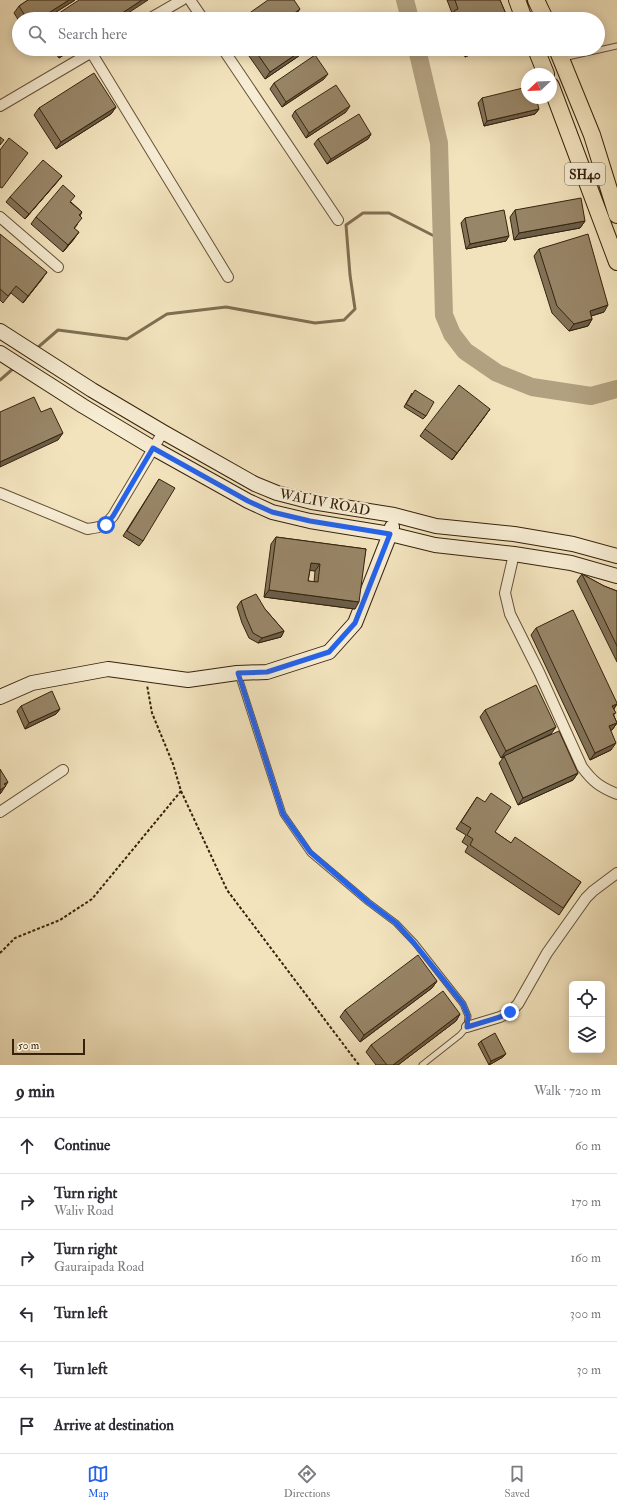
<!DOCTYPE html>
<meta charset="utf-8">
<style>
body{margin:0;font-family:"IM FELL Double Pica",serif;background:#f7f7f7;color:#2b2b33}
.controls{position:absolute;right:12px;bottom:12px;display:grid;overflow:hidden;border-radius:6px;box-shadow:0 2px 10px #0003}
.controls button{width:36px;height:36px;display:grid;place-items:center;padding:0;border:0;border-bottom:1px solid #e1e1e2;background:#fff;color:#2b2b33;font:20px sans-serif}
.compass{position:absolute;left:521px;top:68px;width:36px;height:36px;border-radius:50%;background:#fff;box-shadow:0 2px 10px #0003;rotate:247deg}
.scale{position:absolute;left:12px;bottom:10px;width:73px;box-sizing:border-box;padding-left:4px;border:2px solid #36220b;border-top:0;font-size:11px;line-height:14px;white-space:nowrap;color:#36220b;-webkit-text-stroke:3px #f7edd4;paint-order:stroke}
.stop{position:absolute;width:12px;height:12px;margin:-9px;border:3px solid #2563eb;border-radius:50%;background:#fff}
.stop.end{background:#2563eb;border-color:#fff;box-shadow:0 1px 4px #0008}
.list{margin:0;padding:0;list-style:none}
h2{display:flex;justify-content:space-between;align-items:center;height:52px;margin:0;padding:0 16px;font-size:17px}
h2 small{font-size:13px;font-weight:400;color:#7c7c81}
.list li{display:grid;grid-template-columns:26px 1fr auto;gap:12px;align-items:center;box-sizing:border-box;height:56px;padding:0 16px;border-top:1px solid #e1e1e2}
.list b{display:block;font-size:15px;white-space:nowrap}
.list p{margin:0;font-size:13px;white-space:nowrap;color:#7c7c81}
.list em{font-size:13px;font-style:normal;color:#7c7c81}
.icon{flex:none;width:22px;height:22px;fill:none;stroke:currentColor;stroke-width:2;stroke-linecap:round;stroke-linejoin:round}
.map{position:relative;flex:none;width:617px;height:1065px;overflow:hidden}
.search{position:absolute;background:#fff;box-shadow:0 2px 10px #0003;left:12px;right:12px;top:12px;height:44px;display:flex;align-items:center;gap:10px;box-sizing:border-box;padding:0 14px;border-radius:22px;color:#7c7c81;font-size:15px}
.sheet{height:388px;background:#fff}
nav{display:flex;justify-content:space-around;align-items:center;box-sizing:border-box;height:56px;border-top:1px solid #e1e1e2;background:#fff;font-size:11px;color:#7c7c81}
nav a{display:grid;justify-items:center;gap:2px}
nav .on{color:#2563eb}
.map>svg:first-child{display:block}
</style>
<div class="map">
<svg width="617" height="1065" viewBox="0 0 617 1065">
<rect width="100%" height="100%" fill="#f2e3bd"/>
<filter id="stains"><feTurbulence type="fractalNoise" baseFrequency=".005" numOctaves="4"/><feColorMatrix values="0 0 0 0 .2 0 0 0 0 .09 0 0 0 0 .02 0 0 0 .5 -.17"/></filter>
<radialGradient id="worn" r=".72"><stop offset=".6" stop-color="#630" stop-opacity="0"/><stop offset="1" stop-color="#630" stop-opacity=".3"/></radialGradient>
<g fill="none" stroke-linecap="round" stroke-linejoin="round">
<!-- stream -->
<path stroke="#806e51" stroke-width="3" d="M36,349L58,330L127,339L167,314L226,307L315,323L344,320L355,309L350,275L346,225L363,213H389L442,240
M0,380L15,367"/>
<!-- river -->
<path stroke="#b2a180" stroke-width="18" d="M405,0L410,19
M417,49L439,143L444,315L452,334L465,351L497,373L532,387L591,396L617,389"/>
<!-- lane casing -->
<g stroke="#655238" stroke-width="7">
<path id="lane" d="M563,58L617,46
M238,674L283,814L310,853L368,902L396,923L415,943L463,1004L468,1016L467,1027L460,1035L422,1065"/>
</g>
<!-- street casing -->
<g stroke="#655238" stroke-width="12">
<path id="street" d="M190,0L203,19
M149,19L182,0
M223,49L338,220
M91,52L228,277
M0,106L97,49
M0,217L58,267
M0,493L87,529C101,527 104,527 113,516L163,432
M514,554L505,593L510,614L539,672L582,767C593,782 600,787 617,794
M0,812L63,770
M467,1027L500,1017L510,1012L518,1004L547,953L586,898L593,891L617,873"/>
</g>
<!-- secondary casing -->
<g stroke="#36220b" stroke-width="16">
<path id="secondary" d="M0,331L92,390L163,432L255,484L277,493L312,502L394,515L436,526L514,534L573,544L617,556
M0,353L83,406L153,448L248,501L272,512L310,521L390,534L435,545L514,554L571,563L617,576
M0,697L32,683L108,669L188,680L237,673L267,672L329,652L355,623L390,534L392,527"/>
</g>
<!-- primary casing -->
<g stroke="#36220b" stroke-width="18">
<path id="primary" d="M517,0L524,19
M536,0L545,19
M536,49L546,74
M557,49L592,135L617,215
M551,86L617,262"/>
</g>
<!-- path -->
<path stroke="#36220b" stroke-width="2" stroke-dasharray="3 2" stroke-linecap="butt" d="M181,791L227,890L359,1065
M0,953L15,938L60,920L92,899L181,791L173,764L152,713L147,685"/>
<!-- lane -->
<use href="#lane" stroke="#f7edd4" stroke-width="5"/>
<!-- street -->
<use href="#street" stroke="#f7edd4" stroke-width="10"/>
<!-- secondary -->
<use href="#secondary" stroke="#f7edd4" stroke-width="14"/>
<!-- primary -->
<use href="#primary" stroke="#f2e3bd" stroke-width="16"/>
</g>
<!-- wall -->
<path fill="#837359" stroke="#36220b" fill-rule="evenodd" d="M28,0H75L45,19H19V21L14,13L19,6Z
M447,0H500L508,19H450L449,18L452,13Z
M52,49H73L59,58Z
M254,49H309L265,79L249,56Z
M462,49H477L474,53L465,57Z
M324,79L282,107L270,89L274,83Z
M482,98L539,109L535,114L484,126L478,103Z
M116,107L111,114L56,149L34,115L39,108Z
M295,111L346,112L306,138L292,116Z
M371,134L368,139L327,164L314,144L318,139Z
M58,181L25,219L6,202L10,197Z
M71,202L82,212L80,216L77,225L74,229V239L63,252L31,224L36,217Z
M515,210L585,221L580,228L514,240L510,217Z
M465,218L506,241L466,249L461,223Z
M0,234L42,279L23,303L11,293L3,303L0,300Z
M539,249L604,312L591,316L592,319L588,326L569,331L552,313L534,256Z
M412,393L426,416L423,419L404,407Z
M485,416L452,460L420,436L425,429Z
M159,479L143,541L139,546L123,536Z
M276,537L366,549L355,609L264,597L271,544ZM310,570L315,571L314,582L308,581Z
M582,574L604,586L617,591V662L577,581Z
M241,601L265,609L284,631L281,637L258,643L249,638L242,623L237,607Z
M536,628L617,704L614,709V716L617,723L612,730H610L611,750L590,760L531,635Z
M21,706L60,709L56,714L25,729L17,711Z
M485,710L551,734L517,750L578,773L573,780L518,805L499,763L504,757L501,758L480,717Z
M477,797L495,832L511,843L581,882L559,915L465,852L468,846L462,842L466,835L456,829Z
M437,981L432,988L360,1042L340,1017L345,1010Z
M460,1014L456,1021L398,1065H376L366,1052L371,1045Z
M481,1041L503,1057L489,1065L478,1044Z"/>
<!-- shaded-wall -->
<path fill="#6a5e49" stroke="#36220b" d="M69,0H75L45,19H39Z
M142,0H148L119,19H113Z
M300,9L295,16L291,19H286Z
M67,49H73L59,58L63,51Z
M304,49H309L265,79L270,72Z
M472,49H477L474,53L465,57L470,50Z
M328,74L324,79L282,107L286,102Z
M350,106L346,112L306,138L309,133Z
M116,107L111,114L56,149L61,142Z
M539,109L535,114L484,126L487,121Z
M371,134L368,139L327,164L331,159Z
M62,176L58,181L25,219L29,214Z
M585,221L580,228L514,240L519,233Z
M79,232L74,239L63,252L68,245Z
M509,236L506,241L466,249L470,244Z
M47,272L42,279L23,303L28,296Z
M608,305L604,312L585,318L590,311Z
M592,319L588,326L569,331L574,324Z
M490,409L485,416L452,460L457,453Z
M63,433L58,440L0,467V462Z
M311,563L320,564L315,571L306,570Z
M269,590L359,602L355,609L264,597Z
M284,631L281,637L258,643L262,638Z
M617,704L612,711V706Z
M60,709L56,714L25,729L29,723Z
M617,723L612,730L604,733L609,726Z
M556,727L551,734L501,758L506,751Z
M616,743L611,750L590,760L595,753Z
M578,773L573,780L518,805L523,798Z
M8,782L1,793L0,794V790L4,784Z
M437,981L432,988L360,1042L364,1035Z
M460,1014L456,1021L398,1065H393Z
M506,1054L503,1057L489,1065L491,1061Z"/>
<!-- building -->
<path fill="#988668" stroke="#36220b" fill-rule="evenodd" d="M28,0H69L39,19H27L19,6Z
M79,0H142L113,19H50Z
M268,0H294L300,9L286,19H241Z
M455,0H500L508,19H457L454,11L458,9Z
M62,49H67L63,51Z
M254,49H304L270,72Z
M315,55L328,74L286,102L274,83Z
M94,73L116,107L61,142L39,108Z
M336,85L350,106L309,133L295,111Z
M527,87V98H536L539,109L487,121L482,98Z
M359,114L371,134L331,159L318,139Z
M0,137L4,140L0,145Z
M9,138L28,153L2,188L0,187V150Z
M43,160L62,176L29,214L10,197Z
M63,185L75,196L70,202L82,212L79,215L82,218L74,228L79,232L68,245L36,217Z
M581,198L585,221L519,233L515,210Z
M504,210L509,236L470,244L465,218Z
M0,234L47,272L28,296L16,286L8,296L0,289Z
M588,234L608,305L590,311L592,319L574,324L557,306L539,249Z
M459,385L490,409L457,453L425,429Z
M415,390L434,402L426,416L406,404Z
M34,397L41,412L51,408L63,433L0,462V412Z
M159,479L175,488L143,541L127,531Z
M276,537L366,549L359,602L269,590ZM311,563L320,564L318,582L308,581Z
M582,574L604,586L617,591V646Z
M256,594L265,609L284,631L262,638L253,633L246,617L241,601Z
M573,610L617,703V704L612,706L616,713L613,714L617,723L609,726L616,743L595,753L536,628Z
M536,685L556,727L506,751L485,710Z
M52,691L60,709L29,723L21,706Z
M559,731L578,773L523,798L504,756Z
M0,769L8,782L4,784L6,786L0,790Z
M491,793L511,807L495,832L511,843L515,837L581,882L563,908L470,845L473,839L467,835L471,828L461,822L477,797L485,802Z
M418,955L437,981L364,1035L345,1010Z
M443,991L460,1014L393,1065H387L371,1045Z
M495,1033L506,1054L491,1061L481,1041Z"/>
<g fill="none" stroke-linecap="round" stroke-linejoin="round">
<!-- route -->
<path stroke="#2563eb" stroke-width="5" d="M106,525L113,516L153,448L248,501L272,512L310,521L390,534L355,623L329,652L267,672L238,673L283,814L310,852L368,902L396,923L414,943L463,1004L468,1016L467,1027L500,1017L510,1012"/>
</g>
<g text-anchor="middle" stroke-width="4" stroke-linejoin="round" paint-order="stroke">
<!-- shield labels -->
<rect fill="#f7edd4" stroke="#705f47" stroke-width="1" x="565" y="163" width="40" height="22" rx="3"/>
<g font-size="13" font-weight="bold" fill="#36220b">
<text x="585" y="179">SH40</text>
</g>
<!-- street labels -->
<g font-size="14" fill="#36220b" stroke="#f7edd4">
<text transform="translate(325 502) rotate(11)" y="5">WALIV ROAD</text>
</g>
</g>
<rect width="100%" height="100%" filter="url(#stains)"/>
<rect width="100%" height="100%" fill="url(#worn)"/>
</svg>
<div class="controls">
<button><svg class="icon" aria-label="locate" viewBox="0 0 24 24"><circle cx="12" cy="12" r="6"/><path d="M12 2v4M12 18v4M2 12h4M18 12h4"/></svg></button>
<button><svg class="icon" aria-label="layers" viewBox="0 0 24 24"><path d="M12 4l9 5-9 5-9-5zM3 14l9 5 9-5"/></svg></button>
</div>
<svg class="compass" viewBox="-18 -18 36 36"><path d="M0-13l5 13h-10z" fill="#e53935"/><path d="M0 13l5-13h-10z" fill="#7c7c81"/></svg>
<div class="scale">50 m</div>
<div class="stop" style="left:106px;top:525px"></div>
<div class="stop end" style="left:510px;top:1012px"></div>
<div class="search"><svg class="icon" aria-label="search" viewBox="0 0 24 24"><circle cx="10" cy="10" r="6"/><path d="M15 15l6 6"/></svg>Search here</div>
</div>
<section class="sheet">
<h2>9 min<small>Walk · 720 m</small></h2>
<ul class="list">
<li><svg class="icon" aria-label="ahead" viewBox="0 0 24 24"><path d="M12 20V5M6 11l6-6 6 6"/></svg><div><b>Continue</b></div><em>60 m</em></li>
<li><svg class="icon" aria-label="right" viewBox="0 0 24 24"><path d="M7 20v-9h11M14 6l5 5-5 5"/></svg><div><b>Turn right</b><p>Waliv Road</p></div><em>170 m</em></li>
<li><svg class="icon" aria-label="right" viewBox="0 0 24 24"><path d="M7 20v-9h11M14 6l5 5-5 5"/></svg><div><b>Turn right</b><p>Gauraipada Road</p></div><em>160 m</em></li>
<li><svg class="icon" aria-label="left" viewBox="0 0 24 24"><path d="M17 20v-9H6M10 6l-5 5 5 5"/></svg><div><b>Turn left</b></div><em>300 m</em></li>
<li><svg class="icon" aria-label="left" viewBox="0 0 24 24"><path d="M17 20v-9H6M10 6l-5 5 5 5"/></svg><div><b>Turn left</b></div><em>30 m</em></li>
<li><svg class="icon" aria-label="arrive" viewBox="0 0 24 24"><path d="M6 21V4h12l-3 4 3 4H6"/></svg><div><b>Arrive at destination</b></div></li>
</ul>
</section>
<nav>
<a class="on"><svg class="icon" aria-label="map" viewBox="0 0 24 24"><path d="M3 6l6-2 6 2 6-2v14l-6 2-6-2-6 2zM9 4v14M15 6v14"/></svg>Map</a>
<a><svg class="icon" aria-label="directions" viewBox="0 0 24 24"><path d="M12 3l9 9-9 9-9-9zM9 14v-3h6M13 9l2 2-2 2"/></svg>Directions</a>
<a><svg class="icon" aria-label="saved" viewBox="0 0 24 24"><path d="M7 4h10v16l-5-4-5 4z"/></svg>Saved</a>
</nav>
